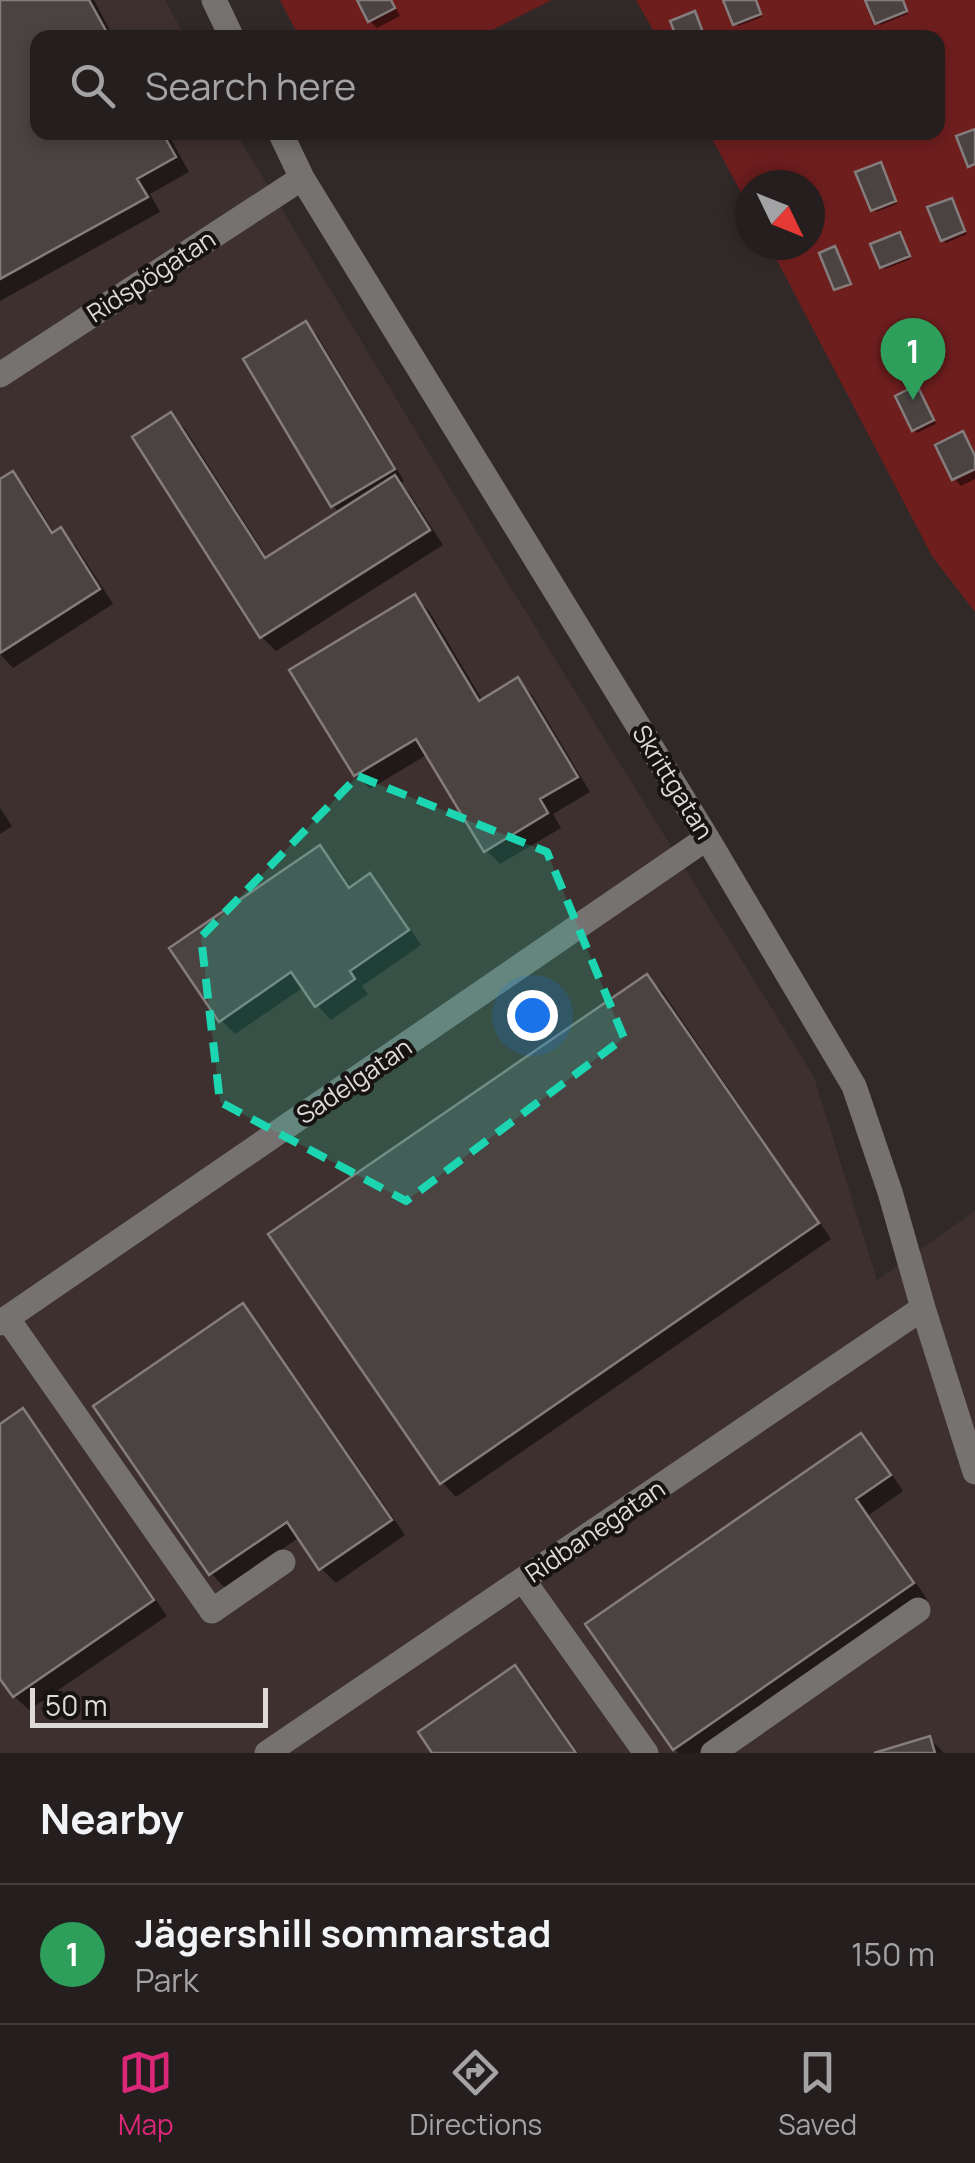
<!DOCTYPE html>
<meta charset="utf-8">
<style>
body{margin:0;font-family:Manrope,sans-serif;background:#2c2727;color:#f1f3f6}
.compass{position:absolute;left:735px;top:170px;width:90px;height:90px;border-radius:50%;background:#241f1e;box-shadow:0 5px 15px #0003;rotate:133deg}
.scale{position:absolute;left:30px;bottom:25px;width:238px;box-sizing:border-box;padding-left:10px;border:5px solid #dfdada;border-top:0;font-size:28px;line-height:35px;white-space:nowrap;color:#dfdada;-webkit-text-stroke:8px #161312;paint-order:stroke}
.you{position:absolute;left:532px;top:1015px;width:35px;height:35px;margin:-25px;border:8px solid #fff;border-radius:50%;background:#1a73e8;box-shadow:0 0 0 15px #1a73e833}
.badge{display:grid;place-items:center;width:65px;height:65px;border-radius:50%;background:#db2777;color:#fff;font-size:32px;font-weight:700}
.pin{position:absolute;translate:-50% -82px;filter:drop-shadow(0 2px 5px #0008)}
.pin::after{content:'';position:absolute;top:52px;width:35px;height:30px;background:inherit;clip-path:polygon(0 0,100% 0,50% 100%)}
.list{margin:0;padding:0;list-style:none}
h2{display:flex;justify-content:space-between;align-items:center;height:130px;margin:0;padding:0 40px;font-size:42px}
h2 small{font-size:32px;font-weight:400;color:#a3a2a4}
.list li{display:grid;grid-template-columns:65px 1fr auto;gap:30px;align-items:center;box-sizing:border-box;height:140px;padding:0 40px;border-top:2px solid #413d3c}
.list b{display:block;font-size:38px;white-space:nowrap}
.list p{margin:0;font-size:32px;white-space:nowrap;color:#a3a2a4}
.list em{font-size:32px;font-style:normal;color:#a3a2a4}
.icon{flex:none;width:55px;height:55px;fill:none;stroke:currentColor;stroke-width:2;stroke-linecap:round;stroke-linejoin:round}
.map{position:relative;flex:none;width:975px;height:1753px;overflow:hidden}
.search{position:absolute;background:#241f1e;box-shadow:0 5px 15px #0003;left:30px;right:30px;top:30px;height:110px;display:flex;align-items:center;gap:25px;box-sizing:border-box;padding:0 35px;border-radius:20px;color:#a3a2a4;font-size:38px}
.sheet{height:270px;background:#241f1e}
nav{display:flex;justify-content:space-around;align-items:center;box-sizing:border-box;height:140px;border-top:2px solid #413d3c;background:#241f1e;font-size:28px;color:#a3a2a4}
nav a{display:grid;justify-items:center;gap:5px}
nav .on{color:#db2777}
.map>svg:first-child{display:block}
</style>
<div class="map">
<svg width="975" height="1753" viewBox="0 0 975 1753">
<rect width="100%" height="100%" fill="#302928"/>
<!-- built -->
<path fill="#3e302e" d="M0,0H165L185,37L38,38V132L236,133L482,541L814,1077L877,1280L975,1211V1753H0Z"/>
<!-- green -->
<path fill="#6f1e1e" d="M280,0H552L476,38L299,37Z
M636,0H975V612L932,556L769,245H810V185H750V209L709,133L938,132V38L657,37Z"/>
<!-- shadow -->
<path fill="#0007" d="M0,0H94L114,38H38V132H167L189,172L150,194L160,212L0,301Z
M360,0H392L400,16L377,28L370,21Z
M726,0H756L762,17L738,26Z
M868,0H903L908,14L880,25Z
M883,168L897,204L876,212L873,209Z
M954,204L967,234L946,243L943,240Z
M900,235L911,259L885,269L882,266Z
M306,324L317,335L404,481L400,483L409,493L443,545L276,651L262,637L171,415L185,429L268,559L340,513L333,506Z
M919,391L936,424L917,433L914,430Z
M962,434L969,441L975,453V479L961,486L954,478Z
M13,474L27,489L55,534L60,530L75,545L113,604L13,668L0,654V482Z
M415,597L429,611L483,701L518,681L532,695L590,792L553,814L561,828L500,864L486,850L428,754L370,789L356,775Z
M0,808L12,826L0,834Z
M320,848L334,862L352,889L370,876L384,891L421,945L362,986L368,994L331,1020L317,1005L304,987L235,1034L221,1020Z
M647,977L662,991L831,1239L456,1497L442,1482Z
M243,1306L257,1321L405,1535L336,1583L321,1568L300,1537L225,1588L211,1573Z
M23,1412L37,1426L167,1616L29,1710L14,1696L0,1674V1427Z
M861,1436L875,1450L903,1491L869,1515L927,1599L704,1753H679L674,1749Z
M515,1668L530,1683L578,1753H435Z
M929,1738L944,1753H882Z"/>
<!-- building -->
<path fill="#4b4342" stroke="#857c7c" stroke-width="2.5" d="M0,0H89L110,38H38V132H162L176,157L137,179L148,197L0,279Z
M357,0H391L395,8L368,22Z
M723,0H756L761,14L733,25Z
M865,0H903L907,11L875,24Z
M695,11L705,38H677L670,21Z
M975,129V164L968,167L956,136Z
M881,162L896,201L871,211L855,172Z
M952,198L965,231L941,241L927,207Z
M900,232L910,256L880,268L870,244Z
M835,246L851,284L834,290L819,253Z
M306,321L395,469L331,507L243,359Z
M917,385L934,420L912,431L895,396Z
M171,412L265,558L395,475L430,530L260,638L132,437Z
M963,431L975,456V469L952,480L935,445Z
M13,471L52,533L61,527L100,589L0,653V479Z
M415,594L479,701L518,677L578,777L540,799L548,813L484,852L416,739L354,776L289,670Z
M320,845L349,888L370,873L409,930L350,971L355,979L315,1007L291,972L219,1022L169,948Z
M647,974L819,1223L440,1484L268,1234Z
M243,1303L392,1520L319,1570L287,1522L209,1575L93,1406Z
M23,1408L154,1600L13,1697L0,1679V1424Z
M861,1433L891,1475L856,1499L914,1583L673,1750L585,1624Z
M515,1665L576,1753H432L418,1732Z
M930,1736L935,1753H874Z"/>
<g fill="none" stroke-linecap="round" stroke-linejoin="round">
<!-- minor -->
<path stroke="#767272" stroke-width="25" d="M214,0L232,38
M280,132L302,178L707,838L854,1086L890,1192L923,1308L975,1472
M0,375L302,178
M7,1318L212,1611L283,1562
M0,1323L707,838
M523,1580L646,1753
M267,1753L923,1308
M713,1753L918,1610"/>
</g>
<!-- marked area -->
<path fill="#1cd5b1" fill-opacity="0.2" stroke="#1cd5b1" stroke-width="8" stroke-dasharray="20 12" stroke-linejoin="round" d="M358,776L547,852L624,1038L406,1201L220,1102L201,937Z"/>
<g text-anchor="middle" stroke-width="8" stroke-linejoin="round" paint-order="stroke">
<!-- street labels -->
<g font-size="25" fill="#dfdada" stroke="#161312">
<text transform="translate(151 276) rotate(-33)" y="9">Ridspögatan</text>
<text transform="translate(673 782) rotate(58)" y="9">Skrittgatan</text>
<text transform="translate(354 1081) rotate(-34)" y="9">Sadelgatan</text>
<text transform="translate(595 1531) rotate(-34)" y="9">Ridbanegatan</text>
</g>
</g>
</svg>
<svg class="compass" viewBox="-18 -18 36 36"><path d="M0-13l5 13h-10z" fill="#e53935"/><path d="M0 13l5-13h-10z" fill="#a3a2a4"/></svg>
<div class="scale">50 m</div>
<div class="you"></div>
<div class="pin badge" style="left:913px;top:400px;background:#2e9e5b">1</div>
<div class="search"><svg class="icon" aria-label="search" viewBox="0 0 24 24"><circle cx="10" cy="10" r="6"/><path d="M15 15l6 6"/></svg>Search here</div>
</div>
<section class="sheet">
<h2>Nearby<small></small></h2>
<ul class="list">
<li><span class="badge" style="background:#2e9e5b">1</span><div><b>Jägershill sommarstad</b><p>Park</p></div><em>150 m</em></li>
</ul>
</section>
<nav>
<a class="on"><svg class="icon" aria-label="map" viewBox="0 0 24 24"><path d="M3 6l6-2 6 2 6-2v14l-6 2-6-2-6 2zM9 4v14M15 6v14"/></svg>Map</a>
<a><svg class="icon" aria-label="directions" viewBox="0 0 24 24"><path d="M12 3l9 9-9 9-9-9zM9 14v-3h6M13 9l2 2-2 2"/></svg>Directions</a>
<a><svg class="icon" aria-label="saved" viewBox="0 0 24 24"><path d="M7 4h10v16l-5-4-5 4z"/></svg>Saved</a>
</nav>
